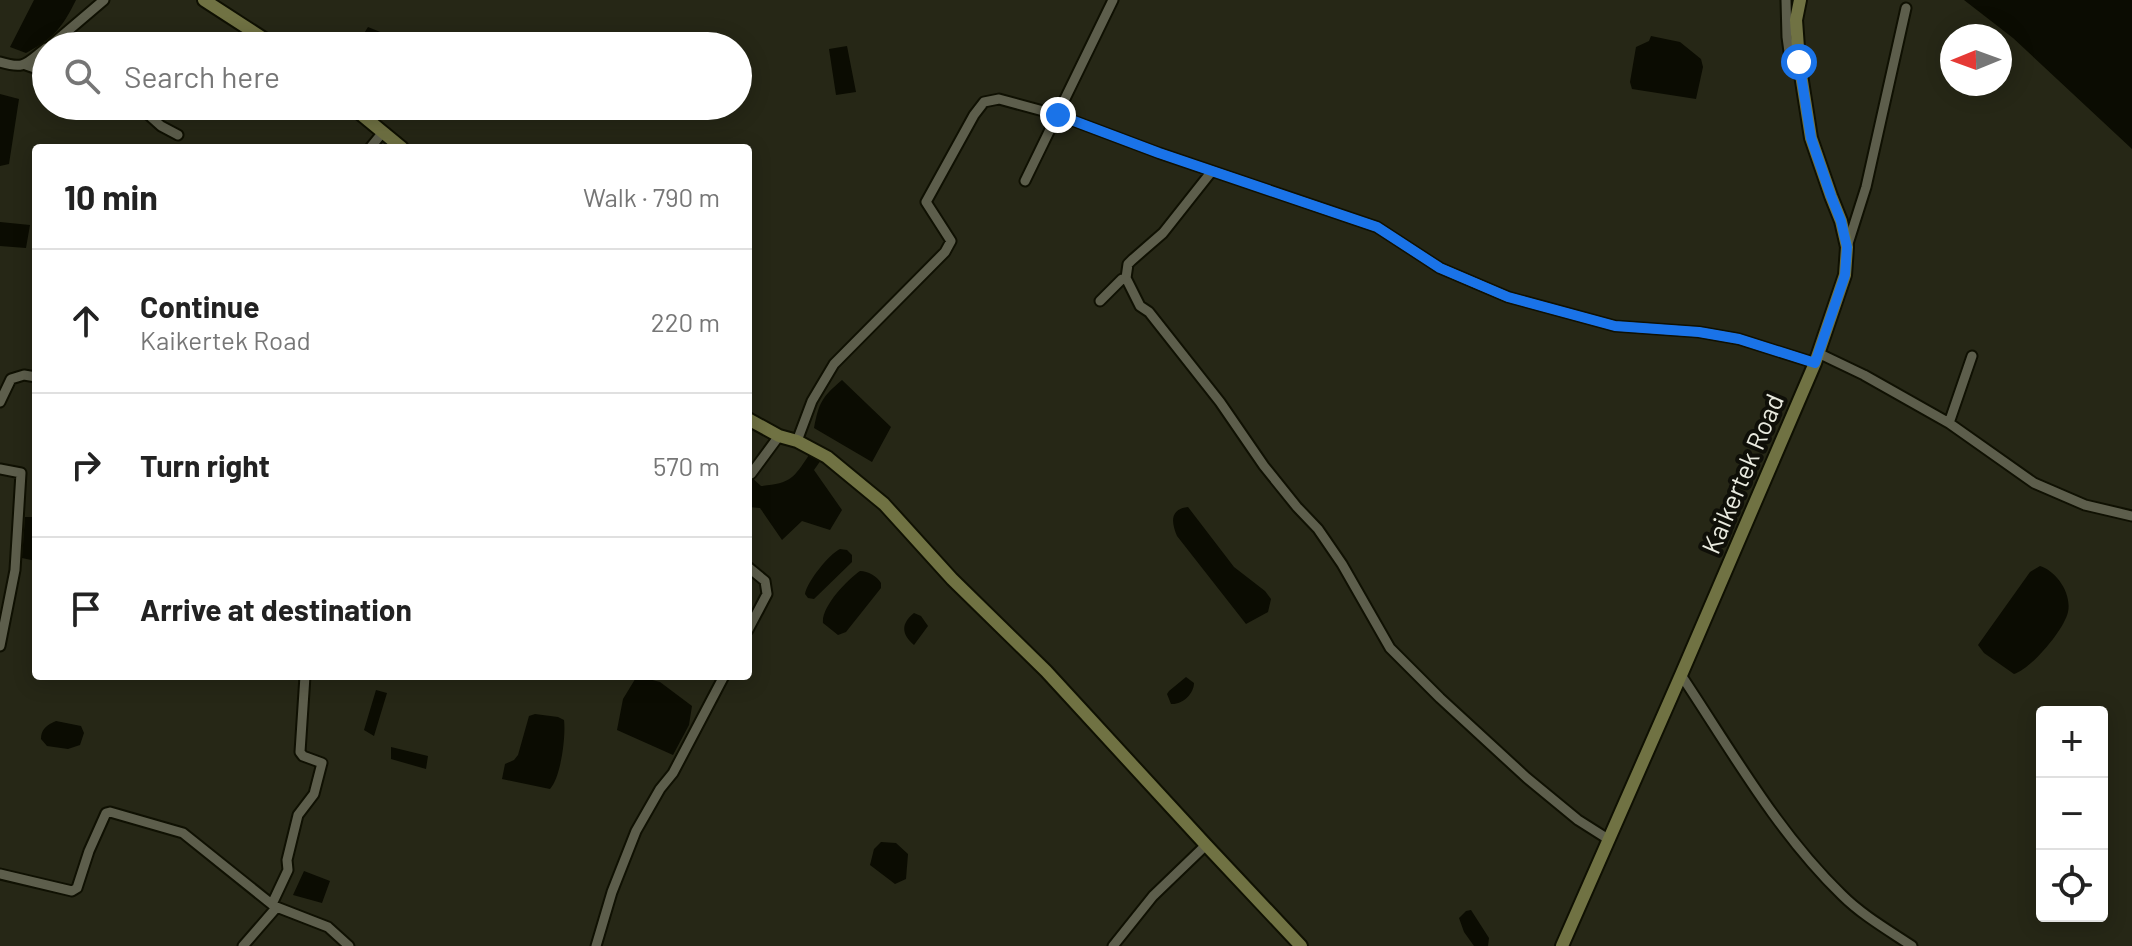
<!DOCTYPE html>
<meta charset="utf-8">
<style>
body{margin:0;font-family:Barlow,sans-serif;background:#f2f2f2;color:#222}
.controls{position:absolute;right:24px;bottom:24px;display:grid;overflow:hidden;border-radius:8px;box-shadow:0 4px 20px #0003}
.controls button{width:72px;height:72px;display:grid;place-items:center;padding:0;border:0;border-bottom:2px solid #e0e0e0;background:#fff;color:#222;font:40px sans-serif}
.compass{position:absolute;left:1940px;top:24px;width:72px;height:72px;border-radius:50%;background:#fff;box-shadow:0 4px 20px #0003;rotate:269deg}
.stop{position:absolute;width:24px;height:24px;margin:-18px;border:6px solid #1a73e8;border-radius:50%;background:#fff}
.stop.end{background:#1a73e8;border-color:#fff;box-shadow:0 2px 8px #0008}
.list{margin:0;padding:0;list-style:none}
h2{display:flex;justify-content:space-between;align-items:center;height:104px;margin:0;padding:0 32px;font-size:34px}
h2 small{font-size:26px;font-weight:400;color:#767676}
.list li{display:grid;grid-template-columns:52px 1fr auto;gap:24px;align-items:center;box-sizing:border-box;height:144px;padding:0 32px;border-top:2px solid #e0e0e0}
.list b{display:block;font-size:30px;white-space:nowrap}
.list p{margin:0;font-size:26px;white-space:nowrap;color:#767676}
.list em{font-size:26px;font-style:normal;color:#767676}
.icon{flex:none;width:44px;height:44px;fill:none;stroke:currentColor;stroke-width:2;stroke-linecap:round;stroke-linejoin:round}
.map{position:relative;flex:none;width:2132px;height:946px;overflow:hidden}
.search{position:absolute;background:#fff;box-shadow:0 4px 20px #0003;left:32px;top:32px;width:720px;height:88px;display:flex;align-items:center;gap:20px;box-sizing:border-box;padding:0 28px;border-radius:44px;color:#767676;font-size:30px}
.panel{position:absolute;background:#fff;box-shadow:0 4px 20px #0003;left:32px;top:144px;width:720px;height:536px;border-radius:8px}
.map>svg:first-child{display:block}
</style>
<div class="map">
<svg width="2132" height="946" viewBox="0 0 2132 946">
<rect width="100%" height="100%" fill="#262716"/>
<!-- water -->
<path fill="#0b0c02" d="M34,0H76C62,28 54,38 26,53L10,47Z
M1964,0H2132V149L2013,38Z
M368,27L395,38L403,46H356Z
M1651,36L1680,42L1701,59L1703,67L1696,99L1632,89L1630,82L1636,47L1649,41Z
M847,46L856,92L836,95L829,49Z
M0,94L19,99L9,164L0,166Z
M0,222L30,225L26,248L0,246Z
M842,380L891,427L872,462L814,428C819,402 822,397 842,380Z
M809,455L821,460L814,470L842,510L830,530L802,521L782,540L760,508L748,507V478L751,477L761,486C791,483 793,479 809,455Z
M1188,507L1234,567L1265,591L1271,599L1268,612L1246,624L1177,536C1171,522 1170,509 1188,507Z
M25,517H36V561L22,558Z
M840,549L847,550L852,555V562L814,599L808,598L805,594C807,582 829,554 840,549Z
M2040,566C2056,571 2072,593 2068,612C2064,630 2031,669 2014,674L1984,653L1978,645L2030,572Z
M860,571C868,571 877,576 881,583V588L846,632L838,635L823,623C821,607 847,580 860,571Z
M914,613L921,616L928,626L914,645C902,635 900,624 914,613Z
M637,676L660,682L692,706L689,725L673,755L617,730L623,699Z
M1186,677L1194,683C1194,694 1182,705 1171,704L1167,694L1169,691Z
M376,690L387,693L374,736L364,730Z
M535,714L558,717L564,720C566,736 561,777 550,789L502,779L505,764L514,760L518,755L529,716Z
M56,721L81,726L84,733L80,745L68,749L47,746L41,739C41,729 47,725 56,721Z
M391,747L428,756L426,769L391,759Z
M881,842L896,843L908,854L906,879L895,884L870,865L874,849Z
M304,871L330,881L322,903L293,895Z
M1471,910L1489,938L1488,946H1474L1464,932L1459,918L1466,911Z"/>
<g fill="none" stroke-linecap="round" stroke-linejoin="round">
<!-- minor casing -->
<g stroke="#0f1002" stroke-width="13">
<path id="minor" d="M1786,0L1787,37L1789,52L1799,62
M50,46L104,0
M0,62C26,70 26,63 46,48
M26,65L46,72
M135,106L142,109L161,126L178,135
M370,148L383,132
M1025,181L1113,0
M1847,247L1866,187L1906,8
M1126,278L1128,264L1132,260L1163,233L1212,171
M1100,301L1122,279L1126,278L1140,306L1149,312L1220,402L1264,466L1297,507L1318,529L1342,564L1390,648L1440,698L1527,778L1578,820L1608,839
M1818,353L1864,375L1949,423L2034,483L2085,505L2132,516
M0,402L11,379L24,375L36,377
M1949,423L1972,356
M797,441L812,401L834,364L945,252L951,241L926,202L974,115L984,102L999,99L1058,115L1159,153L1377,227L1440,268L1508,297L1615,326L1699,332L1739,339L1815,363
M0,469L21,473L15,570L0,646
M748,474H751L779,436
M748,567L765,581L767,594L748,630
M1681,675C1731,750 1777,832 1842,895C1862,915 1888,930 1912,946
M0,874L72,891L77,888L89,851L106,813L110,812L183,833L274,906L328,927L349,946
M272,904L288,870L287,860L298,815L314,794L322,763L303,756L300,752L305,676
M243,946L276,908
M596,946L612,892L636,831L660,789L673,773L724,676
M1113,946L1153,896L1206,845"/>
</g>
<!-- secondary casing -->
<g stroke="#0f1002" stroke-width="16">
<path id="secondary" d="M204,0L275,46
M351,106L402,148
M748,419L779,436L797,441L827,457L884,504L952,579L1046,671L1206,845L1301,946
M1562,946L1681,675L1815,363L1845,275L1847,247L1841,221L1831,196L1811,138L1799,62L1796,20L1800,0"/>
</g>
<!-- minor -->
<use href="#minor" stroke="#5d5e4c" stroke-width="9"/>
<!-- secondary -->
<use href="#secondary" stroke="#707243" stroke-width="12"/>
</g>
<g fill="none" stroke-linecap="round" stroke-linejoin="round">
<!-- route -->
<path stroke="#1a73e8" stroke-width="10" d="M1058,115L1159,153L1377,227L1440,268L1508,297L1615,326L1699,332L1739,339L1815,363L1845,275L1847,247L1841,221L1831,196L1811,138L1799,62"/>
</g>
<g text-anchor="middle" stroke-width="8" stroke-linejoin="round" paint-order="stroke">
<!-- street labels -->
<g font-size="26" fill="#e9eadf" stroke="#0f0f08">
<text transform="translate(1743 474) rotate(-67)" y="9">Kaikertek Road</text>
</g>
</g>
</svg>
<div class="controls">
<button>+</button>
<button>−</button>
<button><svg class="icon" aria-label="locate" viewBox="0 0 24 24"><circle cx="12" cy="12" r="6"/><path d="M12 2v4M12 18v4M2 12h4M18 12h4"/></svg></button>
</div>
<svg class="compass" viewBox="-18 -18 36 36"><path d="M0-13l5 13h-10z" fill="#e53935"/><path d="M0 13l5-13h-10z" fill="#767676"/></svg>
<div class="stop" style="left:1799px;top:62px"></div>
<div class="stop end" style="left:1058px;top:115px"></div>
<div class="search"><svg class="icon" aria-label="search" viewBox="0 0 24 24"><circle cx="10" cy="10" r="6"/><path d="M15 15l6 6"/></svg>Search here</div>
<section class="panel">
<h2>10 min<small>Walk · 790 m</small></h2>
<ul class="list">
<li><svg class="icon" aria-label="ahead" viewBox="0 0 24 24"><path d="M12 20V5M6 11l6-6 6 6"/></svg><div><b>Continue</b><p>Kaikertek Road</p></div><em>220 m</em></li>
<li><svg class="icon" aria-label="right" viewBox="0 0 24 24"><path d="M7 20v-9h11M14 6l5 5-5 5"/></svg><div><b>Turn right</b></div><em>570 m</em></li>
<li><svg class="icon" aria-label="arrive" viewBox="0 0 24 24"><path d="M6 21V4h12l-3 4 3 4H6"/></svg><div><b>Arrive at destination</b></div></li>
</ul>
</section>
</div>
